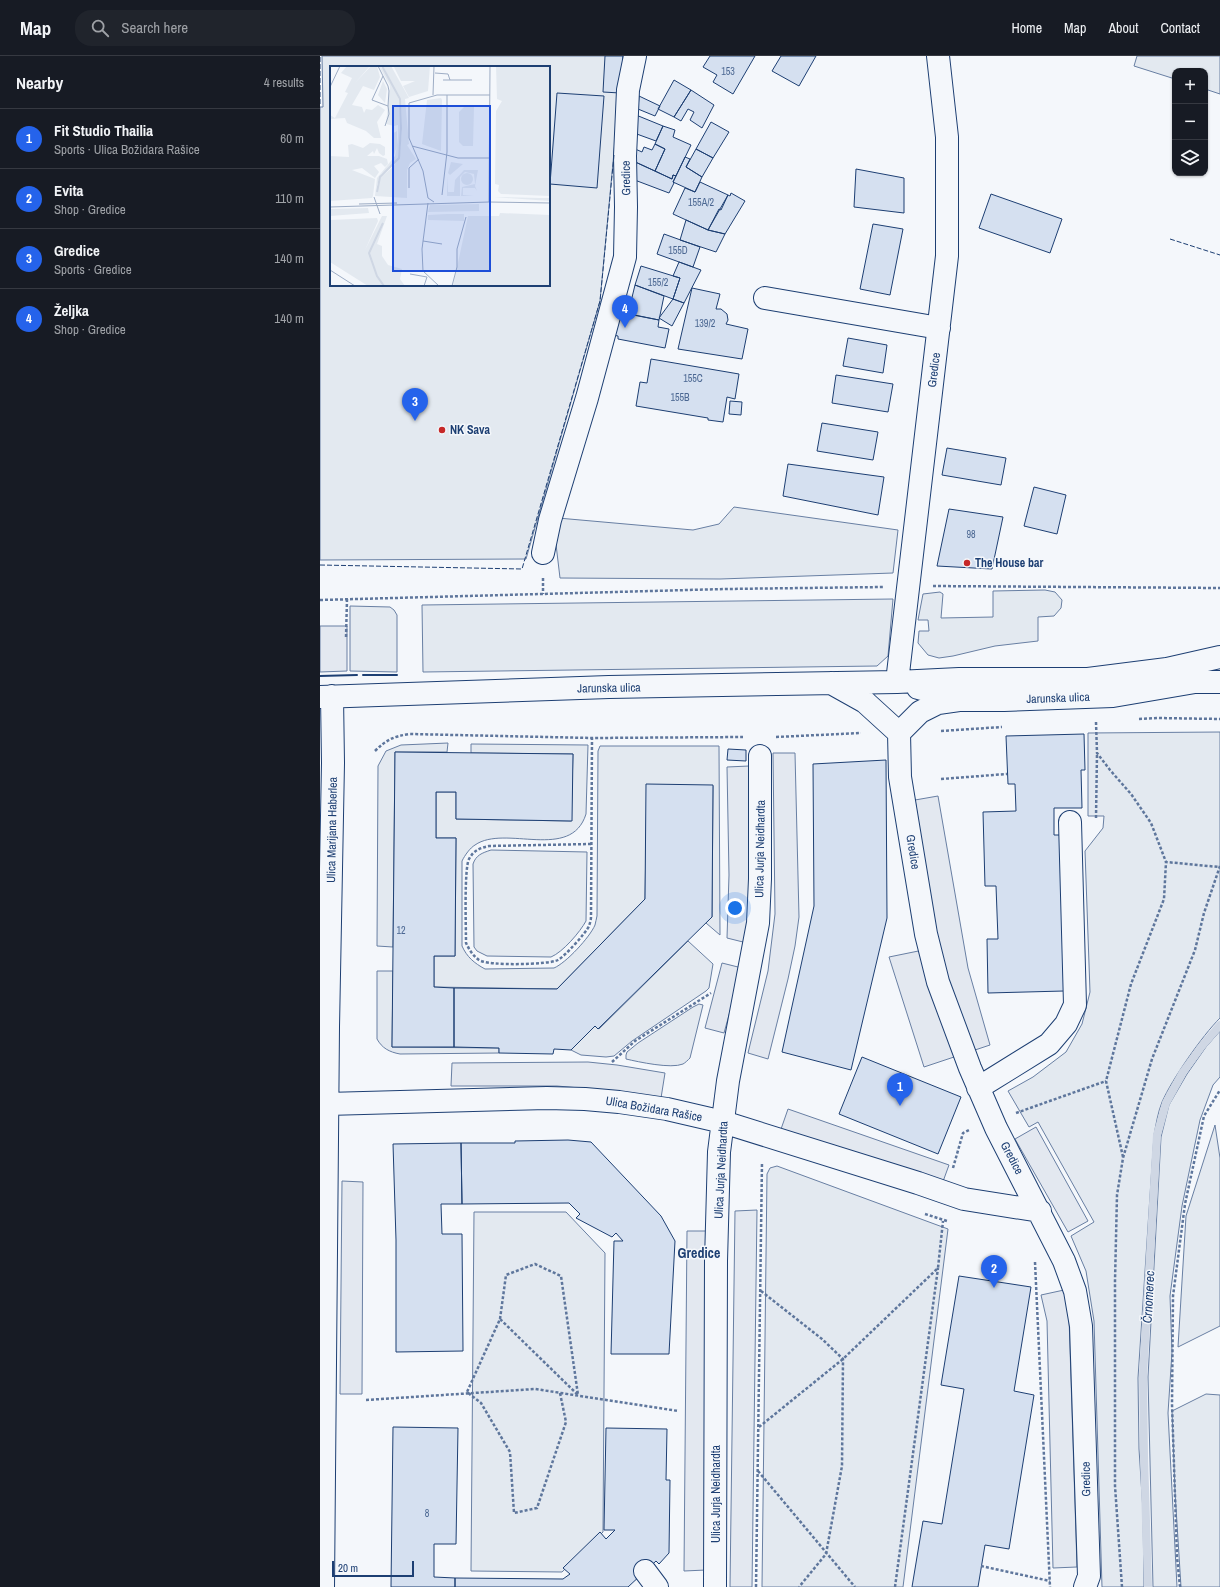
<!DOCTYPE html>
<meta charset="utf-8">
<style>
body{margin:0;font-family:"Archivo Narrow",sans-serif;background:#20242c;color:#f1f3f6}
.controls{position:absolute;right:12px;top:12px;display:grid;overflow:hidden;border-radius:8px;box-shadow:0 1px 3px #0004}
.controls button{width:36px;height:36px;display:grid;place-items:center;padding:0;border:0;border-bottom:1px solid #363941;background:#171b24;color:#f1f3f6;font:20px sans-serif}
.scale{position:absolute;left:12px;bottom:10px;width:82px;box-sizing:border-box;padding-left:4px;border:2px solid #1d3f73;border-top:0;font-size:11px;line-height:14px;white-space:nowrap;color:#1d3f73;-webkit-text-stroke:3px #f4f7fb;paint-order:stroke}
.you{position:absolute;left:415px;top:852px;width:14px;height:14px;margin:-10px;border:3px solid #fff;border-radius:50%;background:#1a73e8;box-shadow:0 0 0 6px #1a73e833}
.badge{display:grid;place-items:center;width:26px;height:26px;border-radius:50%;background:#2563eb;color:#fff;font-size:13px;font-weight:700}
.pin{position:absolute;translate:-50% -33px;filter:drop-shadow(0 1px 2px #0008)}
.pin::after{content:'';position:absolute;top:21px;width:14px;height:12px;background:inherit;clip-path:polygon(0 0,100% 0,50% 100%)}
.list{margin:0;padding:0;list-style:none}
h2{display:flex;justify-content:space-between;align-items:center;height:52px;margin:0;padding:0 16px;font-size:17px}
h2 small{font-size:13px;font-weight:400;color:#9ea1a6}
.list li{display:grid;grid-template-columns:26px 1fr auto;gap:12px;align-items:center;box-sizing:border-box;height:60px;padding:0 16px;border-top:1px solid #363941}
.list b{display:block;font-size:15px;white-space:nowrap}
.list p{margin:0;font-size:13px;white-space:nowrap;color:#9ea1a6}
.list em{font-size:13px;font-style:normal;color:#9ea1a6}
.icon{flex:none;width:22px;height:22px;fill:none;stroke:currentColor;stroke-width:2;stroke-linecap:round;stroke-linejoin:round}
.map{position:relative;flex:none;width:900px;height:1531px;overflow:hidden}
header{display:flex;align-items:center;gap:24px;box-sizing:border-box;height:56px;padding:0 20px;background:#171b24;border-bottom:1px solid #363941}
header strong{font-size:19px}
nav{display:flex;gap:22px;margin-inline-start:auto;font-size:14px}
.search{width:280px;height:36px;background:#20242c;display:flex;align-items:center;gap:10px;box-sizing:border-box;padding:0 14px;border-radius:16px;color:#9ea1a6;font-size:15px}
main{display:flex}
aside{flex:1;background:#171b24}
.map>svg:first-child{display:block}
</style>
<header>
<strong>Map</strong>
<div class="search"><svg class="icon" aria-label="search" viewBox="0 0 24 24"><circle cx="10" cy="10" r="6"/><path d="M15 15l6 6"/></svg>Search here</div>
<nav><a>Home</a><a>Map</a><a>About</a><a>Contact</a></nav>
</header>
<main>
<aside>
<h2>Nearby<small>4 results</small></h2>
<ul class="list">
<li><span class="badge">1</span><div><b>Fit Studio Thailia</b><p>Sports · Ulica Božidara Rašice</p></div><em>60 m</em></li>
<li><span class="badge">2</span><div><b>Evita</b><p>Shop · Gredice</p></div><em>110 m</em></li>
<li><span class="badge">3</span><div><b>Gredice</b><p>Sports · Gredice</p></div><em>140 m</em></li>
<li><span class="badge">4</span><div><b>Željka</b><p>Shop · Gredice</p></div><em>140 m</em></li>
</ul>
</aside>
<div class="map">
<svg width="900" height="1531" viewBox="0 0 900 1531">
<rect width="100%" height="100%" fill="#f4f7fb"/>
<!-- green -->
<path fill="#e3e9f0" stroke="#687fa3" fill-rule="evenodd" d="M2,0H303L280,245L206,503L0,504V51H3ZM11,11H229V229H11Z
M817,0H900V38L885,33V15H855V23L814,10Z
M414,451L578,474L573,517L400,523L240,522L235,480L238,462L373,474L399,468Z
M725,534L735,536L742,544L741,552L734,560L718,561V585L675,590L633,600L619,602L608,599L598,587L599,575H609L608,564H598L603,538L620,536L623,538L621,562L673,561V535Z
M573,543L568,600L557,610L103,616L102,549Z
M30,550L70,551L74,554L77,559V616L30,615Z
M900,676V962C882,980 852,1023 842,1046C838,1056 836,1068 834,1079L818,1322L819,1393L823,1455L824,1531H782L774,1265L766,1215L751,1180L774,1166L718,1066L709,1071L688,1035L713,1021L746,996L762,968L770,936L765,795L783,772L784,760H768V677Z
M128,687L127,696H75L73,891L57,890L58,710L66,695L81,689Z
M151,688L268,689L266,758C251,806 185,768 155,789C150,792 145,799 142,805V890C147,901 154,907 165,913L234,912C246,907 270,881 275,869C276,866 276,863 277,860L278,695L280,690H399L400,879L386,867L392,861L393,730L327,729L325,843L237,933L114,931V900H135L136,782H116V736H136V763L251,765L253,698L151,697Z
M171,794L267,796L266,865C260,876 243,896 231,901L167,900L157,895L154,891L153,808C156,799 162,797 171,794Z
M368,885L393,908L389,932L386,935L312,985L294,1000L286,1001L261,999L251,994L275,970L279,973Z
M57,915H73L72,991L179,992V997L80,998C69,996 62,992 57,983Z
M379,948L383,949L370,1002C368,1004 365,1007 363,1008C351,1013 319,1006 306,1003V999L307,996L318,987L373,951Z
M900,975V1021L893,1029L880,1064L862,1150L850,1240L852,1296L848,1357L857,1531H833L828,1321L841,1081L849,1049L867,1018L886,991Z
M895,1069L900,1102V1270L858,1291L866,1160Z
M457,1110L628,1173L583,1531H442L447,1118L450,1112Z
M154,1156H246L285,1197L283,1476L242,1516L151,1515Z
M886,1338L900,1339V1531H861L855,1436L852,1355Z"/>
<!-- parking -->
<path fill="#e3e8f0" stroke="#687fa3" d="M0,570H27V615L0,616Z
M453,697H475L479,861L475,890L468,923L448,1003L428,997L448,915L455,858Z
M429,710L431,786L427,887L407,882L409,819L407,711Z
M618,740L648,912L670,989L604,1011L569,901L618,891L595,744Z
M402,907L422,912L404,977L385,972Z
M268,1006L297,1009L345,1017L341,1042L271,1033L237,1030H131L132,1007Z
M468,1053L629,1109L621,1131L460,1076Z
M716,1071L768,1165L748,1176L695,1083Z
M22,1125L43,1126L42,1338H20Z
M437,1154L432,1531H410L415,1155Z
M367,1175H389L386,1514L364,1515Z
M744,1234L749,1261L757,1511L733,1512L727,1265L721,1239Z"/>
<g fill="none" stroke-linecap="round" stroke-linejoin="round">
<!-- stream -->
<path stroke="#cfd7e4" stroke-width="8" d="M828,1531L824,1399L823,1320L837,1079L846,1047L863,1016L882,990L900,969"/>
</g>
<!-- building -->
<path fill="#d5e0f0" stroke="#1d3f73" d="M285,0H303L300,37L283,36Z
M390,0H435L413,38L393,26L397,19L383,11Z
M461,0H496L479,30L452,15Z
M354,24L371,34L354,61L338,53Z
M371,34L394,49L382,72L370,64L374,56L368,53L361,65L354,61Z
M237,37L284,40L277,132L230,128Z
M319,40L340,50L335,60L318,53Z
M316,59L343,70L336,85L314,77Z
M391,66L409,76L393,102L376,93Z
M343,70L355,74L353,81L371,89L356,120L353,119L352,123L335,115L345,93L335,88Z
M335,88L345,93L335,115L311,104L313,92L322,96L324,91L332,94Z
M376,93L393,102L382,121L366,111Z
M365,101L370,103L366,111L382,121L375,136L353,126Z
M311,104L352,123L353,119L356,120L353,126L354,127L349,137L312,123Z
M536,113L584,122V157L534,151Z
M380,126L408,139L388,174L353,158L365,132L375,136Z
M411,137L425,145L405,178L388,174L399,153L401,154L408,139L410,140Z
M671,138L742,163L730,197L659,172Z
M366,164L388,174L405,178L396,196L360,184Z
M553,168L583,173L570,239L540,233Z
M344,178L380,191L373,211L337,198Z
M359,206L381,214L364,247L353,243L360,222L353,220Z
M321,210L360,222L353,243L315,229Z
M315,229L344,240L339,264L308,258Z
M372,232L400,238L396,253H401L407,258L408,264L406,268L428,273L422,303L358,293Z
M353,243L364,247L352,270L339,262Z
M300,256L339,264L338,271L349,273L345,292L298,283V280L293,279Z
M528,282L567,289L563,317L523,310Z
M331,303L419,318L415,343L407,341L403,366L388,364V362L316,350L320,326L327,327Z
M516,319L573,328L568,356L512,347Z
M410,345L422,346L421,359L409,358Z
M502,367L558,376L553,404L497,395Z
M627,392L686,402L681,429L622,419Z
M468,408L564,421L558,459L463,440Z
M714,431L746,439L737,478L704,470Z
M629,453L683,461L672,513L617,510Z
M764,678L765,714H761L762,752H734V779H741L744,935L668,937L667,883H678L676,830H665L663,756L696,755L695,728H688L686,680Z
M408,693L426,694V705L407,704Z
M75,696L253,698L252,765L136,763V736H116V782H136L135,900H114V931L134,932V991H72Z
M566,704L567,862L531,1014L462,996L494,850L493,708Z
M326,728L393,729L392,861L278,973L275,970L251,994L234,993L233,998L179,997V992L134,991V932L237,933L325,843Z
M542,1001L641,1041L618,1098L519,1058Z
M248,1084L271,1086L341,1160L355,1185L349,1298H291L294,1185H303L296,1177L292,1181L256,1162L260,1158L249,1147L142,1148L141,1087H195V1085Z
M141,1087L142,1148H121L122,1178H142L143,1295L76,1296V1184L73,1088Z
M639,1220L711,1231L694,1335L714,1339L689,1493L665,1489L658,1531H592L603,1465L622,1468L644,1333L621,1329Z
M73,1371L138,1372L136,1488H114V1521L135,1522V1531H71Z
M286,1372L347,1373L346,1424H350L349,1497L339,1508L336,1505L308,1531H135V1522L243,1523L250,1518L243,1512L280,1476L286,1483L295,1474H284Z"/>
<g fill="none" stroke-linecap="round" stroke-linejoin="round">
<!-- minor casing -->
<g stroke="#1d3f73" stroke-width="24">
<path id="minor" d="M445,242L619,272
M223,497L230,464L267,342L305,201L306,151L305,100L308,34L315,0
M577,626L627,200V81L618,0
M511,627L545,646L579,677L580,721L606,878L618,926L650,1012L676,1072L744,1205L755,1235L761,1270L769,1520L765,1531
M598,632L642,644H684L793,640L875,626H900
M0,641L289,631L577,626L639,623H768L847,613L900,601
M579,677L600,656L618,647L639,644
M658,1032L729,988L746,968L755,949L750,766
M7,1048L227,1042L265,1043L299,1046L347,1053L403,1066L598,1127L644,1143L720,1155
M325,1515L337,1531
M3,1531L8,971L13,707L12,640
M395,1531L396,1205L399,1096L408,1025L438,867L440,823V700"/>
</g>
<!-- path -->
<path stroke="#5e769c" stroke-width="2.5" stroke-dasharray="3 2" stroke-linecap="butt" d="M223,522V538
M613,530L900,532
M0,544L405,533L563,531
M26,581L27,543
M819,663L838,662L900,663
M776,666L777,697L790,714L811,738L831,767L846,806
M621,675L682,671
M456,681L541,677
M55,695C66,684 74,680 90,678L272,682L423,681
M621,723L687,718
M776,762L777,697
M271,788L169,790C160,792 154,794 149,803C144,813 146,871 146,887C149,893 152,899 159,904C168,910 228,909 238,904C244,901 266,877 269,870C270,867 271,864 271,861L272,682
M292,1006L315,985L391,937
M696,1057L786,1025
M803,1101L786,1025L811,928L844,843L846,806L899,811
M633,1112L643,1077L649,1074
M605,1158L627,1165
M715,1206L730,1531
M441,1235L502,1283L523,1303L522,1410L506,1498L479,1531
M180,1263L186,1219L215,1208L241,1220L258,1339L180,1263L147,1336L161,1347L190,1396L194,1457L217,1452L246,1366L240,1337
M46,1344L215,1333L358,1355
M439,1371L523,1303L618,1212L623,1165
M438,1415L535,1531
M661,1510L730,1525
M436,1531L442,1106
M575,1531L618,1212
M802,1531L795,1430V1225L797,1139L803,1102L832,1003L875,894L884,857L900,810
M860,1531L857,1501L852,1348L853,1240L865,1148L884,1060L900,1034"/>
<!-- minor -->
<use href="#minor" stroke="#f4f7fb" stroke-width="22"/>
<!-- fence -->
<path stroke="#1d3f73" stroke-width="1" stroke-dasharray="5 2" stroke-linecap="butt" d="M0,48V0
M850,183L900,199
M0,509L202,513L280,245L294,99"/>
<!-- wall -->
<path stroke="#1d3f73" stroke-width="2" d="M43,619H77
M0,620L37,619"/>
</g>
<!-- markers -->
<g fill="#c62828" stroke="#f4f7fb" stroke-width="1.5">
<circle cx="122" cy="374" r="4"/>
<circle cx="647" cy="507" r="4"/>
</g>
<g text-anchor="middle" stroke-width="3" stroke-linejoin="round" paint-order="stroke">
<!-- number labels -->
<g font-size="10" fill="#4b6792">
<text x="408" y="19">153</text>
<text x="381" y="150">155A/2</text>
<text x="358" y="198">155D</text>
<text x="338" y="230">155/2</text>
<text x="385" y="271">139/2</text>
<text x="373" y="326">155C</text>
<text x="360" y="345">155B</text>
<text x="651" y="482">98</text>
<text x="81" y="878">12</text>
<text x="107" y="1461">8</text>
</g>
<!-- street labels -->
<g font-size="12" fill="#1d3f73" stroke="#f4f7fb">
<text transform="translate(306 122) rotate(-91)" y="4">Gredice</text>
<text transform="translate(614 314) rotate(-83)" y="4">Gredice</text>
<text transform="translate(289 632) rotate(-1)" y="4">Jarunska ulica</text>
<text transform="translate(738 642) rotate(-2)" y="4">Jarunska ulica</text>
<text transform="translate(12 774) rotate(-89)" y="4">Ulica Marijana Haberlea</text>
<text transform="translate(440 793) rotate(-89)" y="4">Ulica Jurja Neidhardta</text>
<text transform="translate(593 796) rotate(81)" y="4">Gredice</text>
<text transform="translate(334 1053) rotate(10)" y="4">Ulica Božidara Rašice</text>
<text transform="translate(692 1102) rotate(62)" y="4">Gredice</text>
<text transform="translate(401 1114) rotate(-87)" y="4">Ulica Jurja Neidhardta</text>
<text transform="translate(766 1423) rotate(-91)" y="4">Gredice</text>
<text transform="translate(396 1438) rotate(-90)" y="4">Ulica Jurja Neidhardta</text>
</g>
<!-- poi labels -->
<g font-size="12" font-weight="bold" fill="#1d3f73" stroke="#f4f7fb" text-anchor="start">
<text x="130" y="378">NK Sava</text>
<text x="655" y="511">The House bar</text>
</g>
<!-- water labels -->
<g font-size="13" font-style="italic" fill="#1d3f73" stroke="#f4f7fb">
<text transform="translate(828 1241) rotate(-87)" y="5">Črnomerec</text>
</g>
<!-- quarter labels -->
<g font-size="14" font-weight="bold" fill="#1d3f73" stroke="#f4f7fb">
<text x="379" y="1202">Gredice</text>
</g>
</g>
<!-- overview -->
<g transform="translate(10 10)">
<rect width="220" height="220" fill="#f4f7fb"/>
<path d="M17,0H40L25,17L41,0H47L50,11L44,24L33,20L22,39L32,41L34,47L36,43L42,44L48,39L55,44L47,56L51,72H44L36,65L17,57L15,52L0,53V49L5,52L18,27L15,26L22,12L11,7ZM49,0L56,6L69,33L71,62L68,92L62,100L51,108L47,119L46,126L50,112L63,101L67,95L70,88L72,62L71,35L53,0H61L79,32L75,33L79,78L77,79L86,93L80,97L77,104V132L45,130L47,112L65,90L67,80L64,89L62,68L67,65V79L68,71V59L64,60L56,58L60,20ZM81,0H100L98,25L79,31L73,20L85,15H71L64,1ZM166,0H220V130L171,128L168,125L169,119L165,118L166,45L172,35L167,33ZM53,15L57,23L55,37L48,29ZM111,32L112,34L111,85L92,78L97,34ZM134,41H144L143,80H133L129,76V46ZM40,77L50,78L55,81V89L53,90L49,87L47,82L44,88L43,85L37,90H49L57,93L58,98L55,101L51,97L44,100L49,106L45,112L32,102L22,104L45,113L43,130L42,132L0,135V90L19,91L18,79L22,78L33,82ZM121,96L133,98L120,109L118,107ZM134,104H148L145,120L147,125L145,122H133V129L144,130H131L132,121L145,118L144,108L135,106L130,111V130H117V110L118,126H124L125,114ZM131 113a6 6 0 1 1 12 0a6 6 0 1 1-12 0ZM164,131L210,132H220V135ZM149,138V145L98,146L100,139ZM38,142L39,147L0,150V143ZM170,147L220,149V220H160V217V220H123L138,150H169ZM117,148H134V155L98,154V149ZM52,150H57L47,178L52,180V190L58,199L72,203L70,213L75,220H38L0,196V154L47,152L48,155L35,184Z" fill="#e3e9f0"/>
<path fill="none" stroke="#cfd7e4" stroke-width="2" d="M47,126L50,111L69,92L71,62L70,33L52,0M53,157L39,187L47,210L54,220"/>
<path fill="none" stroke="#9eadc5" stroke-width="1" d="M48,0L58,20L59,25L58,40L42,34L53,10M105,7L118,8L120,14M113,14H142M0,21L10,0M103,29L104,0M55,60L59,48L58,40M82,80L128,92H159M79,122V102L89,93M112,129L117,86V29M44,131L50,148M104,136L98,132L93,105L79,72V37L107,29H160M159,136L160,0M98,137L92,183L93,205L109,220M29,138L67,137M0,141L159,136L220,137M93,175L112,178M0,204L25,220M80,208L97,211L94,220M122,220L127,201V183L136,151"/>
<path fill="#1d4ed8" fill-opacity="0.15" stroke="#1d4ed8" stroke-width="2" d="M63,40H160V205H63Z"/>
<rect width="220" height="220" fill="none" stroke="#1d3f73" stroke-width="2"/>
</g>
</svg>
<div class="controls">
<button>+</button>
<button>−</button>
<button><svg class="icon" aria-label="layers" viewBox="0 0 24 24"><path d="M12 4l9 5-9 5-9-5zM3 14l9 5 9-5"/></svg></button>
</div>
<div class="scale">20 m</div>
<div class="you"></div>
<div class="pin badge" style="left:580px;top:1050px">1</div>
<div class="pin badge" style="left:674px;top:1232px">2</div>
<div class="pin badge" style="left:95px;top:365px">3</div>
<div class="pin badge" style="left:305px;top:272px">4</div>
</div>
</main>
